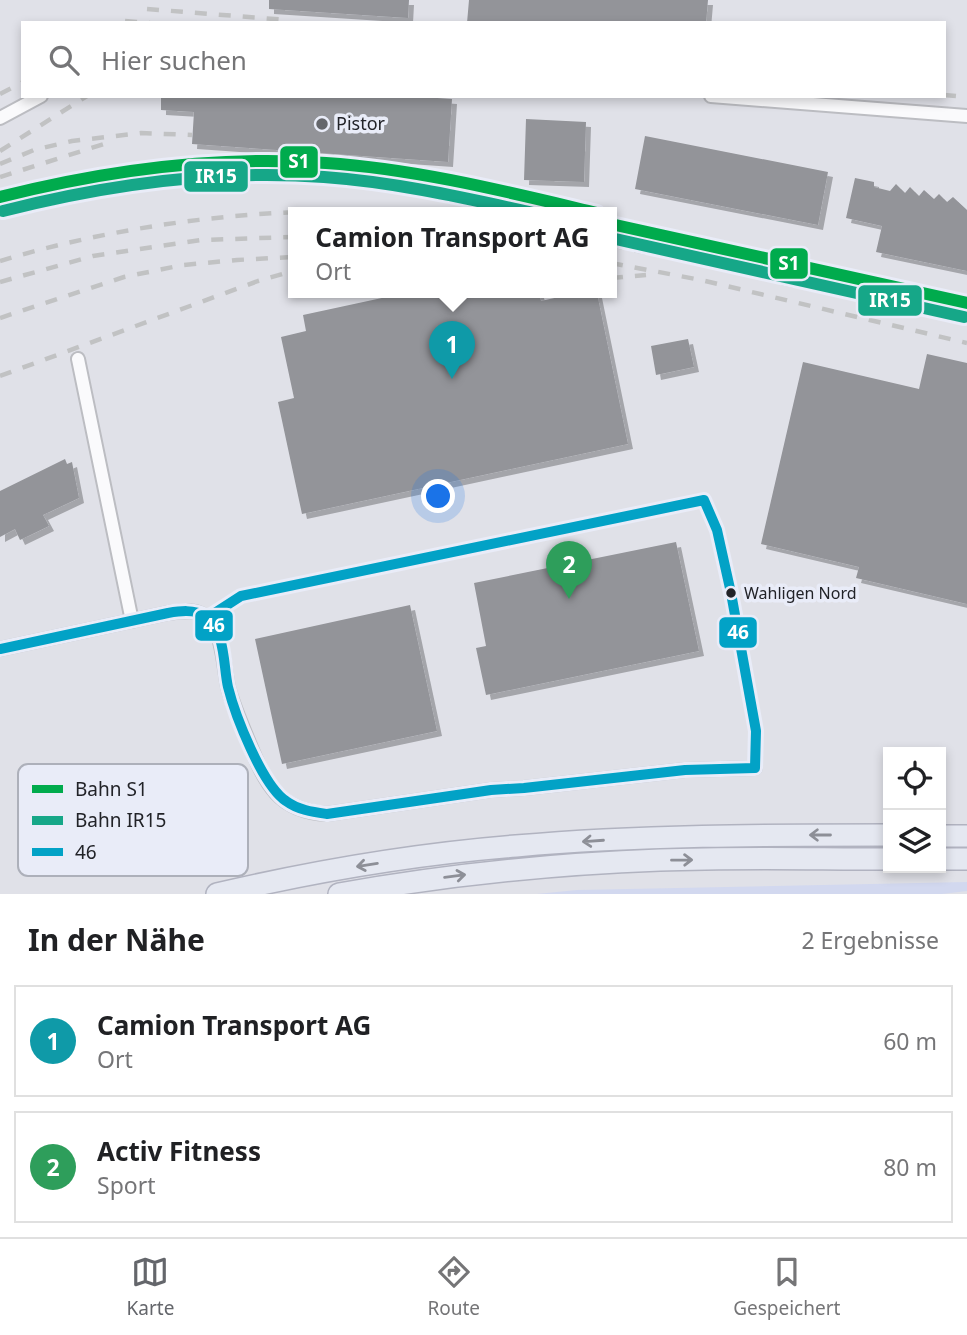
<!DOCTYPE html>
<html lang="de">
<meta charset="utf-8">
<style>
body{margin:0;font-family:"Noto Sans",sans-serif;background:#f6f6f6;color:#202124}
.controls{position:absolute;right:21px;bottom:21px;display:grid;overflow:hidden;border-radius:0px;box-shadow:0 4px 10px #0003}
.controls button{width:63px;height:63px;display:grid;place-items:center;padding:0;border:0;border-bottom:2px solid #e0e0e0;background:#fff;color:#202124;font:35px sans-serif}
.you{position:absolute;left:439px;top:497px;width:24px;height:24px;margin:-18px;border:5px solid #fff;border-radius:50%;background:#1a73e8;box-shadow:0 0 0 10px #1a73e833}
.badge{display:grid;place-items:center;width:46px;height:46px;border-radius:50%;background:#64666b;color:#fff;font-size:23px;font-weight:700}
.pin{position:absolute;translate:-50% -58px;filter:drop-shadow(0 2px 4px #0008)}
.pin::after{content:'';position:absolute;top:37px;width:24px;height:21px;background:inherit;clip-path:polygon(0 0,100% 0,50% 100%)}
.popup{position:absolute;left:288px;top:207px;width:329px;height:91px;box-sizing:border-box;display:grid;place-content:center;border-radius:0px;background:#fff;filter:drop-shadow(0 2px 5px #0005);font-size:23px;white-space:nowrap;color:#757577}
.popup b{font-size:26px;color:#202124}
.popup::after{content:'';position:absolute;left:50%;top:100%;margin-left:-14px;border:14px solid transparent;border-top-color:#fff}
.list{margin:0;padding:0;list-style:none}
h2{display:flex;justify-content:space-between;align-items:center;height:91px;margin:0;padding:0 28px;font-size:30px}
h2 small{font-size:23px;font-weight:400;color:#757577}
.list li{display:grid;grid-template-columns:46px 1fr auto;gap:21px;align-items:center;box-sizing:border-box;height:112px;margin:0 14px 14px;padding:0 14px;border:2px solid #e0e0e0;border-radius:0px}
.list b{display:block;font-size:26px;white-space:nowrap}
.list p{margin:0;font-size:23px;white-space:nowrap;color:#757577}
.list em{font-size:23px;font-style:normal;color:#757577}
.icon{flex:none;width:38px;height:38px;fill:none;stroke:currentColor;stroke-width:2;stroke-linecap:round;stroke-linejoin:round}
.map{position:relative;flex:none;width:967px;height:894px;overflow:hidden}
.search{position:absolute;background:#fff;box-shadow:0 4px 10px #0003;left:21px;right:21px;top:21px;height:77px;display:flex;align-items:center;gap:18px;box-sizing:border-box;padding:0 24px;border-radius:0px;color:#757577;font-size:26px}
.sheet{height:343px;background:#fff}
nav{display:flex;justify-content:space-around;align-items:center;box-sizing:border-box;height:98px;border-top:2px solid #e0e0e0;background:#fff;font-size:19px;color:#757577}
nav a{display:grid;justify-items:center;gap:4px}
nav .on{color:#64666b}
.map>svg:first-child{display:block}
</style>
<div class="map">
<svg width="967" height="894" viewBox="0 0 967 894">
<defs>
<filter id="shadow"><feDropShadow dx="5" dy="5" stdDeviation="0" flood-color="#0004"/></filter>
</defs>
<rect width="100%" height="100%" fill="#e0e1e8"/>
<!-- green -->
<path fill="#d2d8ef" d="M967,882V891L942,894H537L577,890Z"/>
<!-- building -->
<path fill="#939499" filter="url(#shadow)" d="M269,0H409L408,18L269,9Z
M469,0H708L706,23H467Z
M161,96H408L452,99L448,162L192,144L194,112L161,110Z
M526,119L586,122L584,182L524,180Z
M645,136L828,172L818,225L635,189Z
M855,178L874,182V187L890,191L896,184L905,193L910,187L919,196L924,190L934,199L939,194L947,202L953,197L967,210V271L876,252L882,226L846,218Z
M405,293H539L541,301L577,293H597L628,444L302,514L278,402L294,398L281,337L306,331L303,315Z
M688,339L694,367L656,375L651,346Z
M927,354L967,363V604L856,578L859,567L761,544L803,362L919,389Z
M65,459L67,464L72,462L79,498L43,515L49,526L20,540L15,529L0,537V491Z
M676,542L699,651L486,695L476,648L486,646L474,583Z
M410,605L437,731L282,764L255,639Z"/>
<g fill="none" stroke-linecap="round" stroke-linejoin="round">
<!-- street casing -->
<g stroke="#bcbdc2" stroke-width="16">
<path id="street" d="M711,96L967,116
M0,118L41,96
M78,359L132,621
M0,649L168,613C182,611 198,608 209,620C223,634 224,668 228,687C233,706 242,725 249,743C266,784 278,811 327,814L491,790L524,788L685,770L755,768"/>
</g>
<!-- highway casing -->
<g stroke="#b1b3c0" stroke-width="24">
<path id="highway" d="M941,836H967
M941,859H967
M217,894C315,871 416,854 516,846C640,835 764,835 888,835
M339,894C445,875 553,864 660,860C736,857 812,859 888,859"/>
</g>
<!-- street -->
<use href="#street" stroke="#fafafc" stroke-width="12"/>
<!-- highway -->
<use href="#highway" stroke="#e5e8f1" stroke-width="21"/>
<!-- rail -->
<path stroke="#c1c2c3" stroke-width="4.5" stroke-dasharray="12 12" stroke-linecap="butt" d="M147,9L287,20
M125,21L150,23
M0,94L23,82
M944,95L967,97
M0,151L87,96
M0,164L34,150L72,141L141,133L192,135
M0,177L104,144
M611,245C706,267 802,276 898,288
M0,261C129,222 276,205 410,213
M611,263L701,280L967,343
M611,278L646,275
M0,282L93,256L201,240L293,237
M782,283L954,319
M0,318L124,277L183,265L237,260L293,257
M0,376L258,281L293,271"/>
<!-- bus-1 casing -->
<g stroke="#e9ecf8" stroke-width="16">
<path id="bus-1" d="M704,500L717,530L731,593L756,731L755,768
M207,618L241,596L704,500
M0,649L168,613C180,611 194,609 205,616C226,631 223,665 228,687C235,715 262,785 286,801C298,810 313,812 327,814L491,790L524,788L685,770L755,768"/>
</g>
<!-- bus-1 -->
<use href="#bus-1" stroke="#02a2c6" stroke-width="10"/>
<!-- rail-1 casing -->
<g stroke="#e9ecf8" stroke-width="18">
<path id="rail-1" d="M0,197C107,170 215,155 326,163C417,169 508,192 597,213
M611,224L967,303"/>
</g>
<!-- rail-2 casing -->
<g stroke="#e9ecf8" stroke-width="18">
<path id="rail-2" d="M3,211C109,184 215,169 324,177C395,182 465,198 534,213
M611,238L964,317"/>
</g>
<!-- rail-1 -->
<use href="#rail-1" stroke="#00ab4d" stroke-width="12"/>
<!-- rail-2 -->
<use href="#rail-2" stroke="#16a788" stroke-width="12"/>
</g>
<!-- one-way arrows -->
<defs><path id="oneway-shaft" d="M-6 0H5M1.5-3L5.5 0L1.5 3" fill="none" stroke-width="1.6" stroke-linecap="round" stroke-linejoin="round" transform="scale(1.75)"/></defs>
<g stroke="#8d8f97">
<use href="#oneway-shaft" transform="translate(820 835) rotate(-180)"/>
<use href="#oneway-shaft" transform="translate(593 841) rotate(176)"/>
<use href="#oneway-shaft" transform="translate(682 860) rotate(-1)"/>
<use href="#oneway-shaft" transform="translate(367 865) rotate(171)"/>
<use href="#oneway-shaft" transform="translate(455 876) rotate(-7)"/>
</g>
<!-- markers -->
<circle fill="#64666b" stroke="#e9ecf8" stroke-width="2.5" cx="322" cy="124" r="7"/>
<circle fill="#222328" stroke="#e9ecf8" stroke-width="2.5" cx="731" cy="593" r="6"/>
<g text-anchor="middle" stroke-width="7" stroke-linejoin="round" paint-order="stroke">
<!-- bus labels -->
<g font-size="16" fill="#222328" stroke="#e9ecf8" text-anchor="start">
<text x="744" y="599">Wahligen Nord</text>
</g>
<!-- poi labels -->
<g font-size="18" fill="#222328" stroke="#e9ecf8" text-anchor="start">
<text x="336" y="130">Pistor</text>
</g>
</g>
<!-- legend -->
<rect x="18" y="764" width="230" height="112" rx="10" fill="#e9ecf8" stroke="#adb0ba" stroke-width="2"/>
<rect x="32" y="785" width="31" height="8" fill="#00ab4d"/>
<rect x="32" y="816" width="31" height="9" fill="#16a788"/>
<rect x="32" y="848" width="31" height="8" fill="#02a2c6"/>
<g font-size="19" fill="#222328">
<text x="75" y="796">Bahn S1</text>
<text x="75" y="827">Bahn IR15</text>
<text x="75" y="859">46</text>
</g>
<g stroke="#e9ecf8" stroke-width="2.5">
<rect x="279" y="145" width="40" height="34" rx="7" fill="#00ab4d"/>
<rect x="183" y="160" width="66" height="33" rx="7" fill="#16a788"/>
<rect x="769" y="247" width="40" height="33" rx="7" fill="#00ab4d"/>
<rect x="857" y="284" width="66" height="33" rx="7" fill="#16a788"/>
<rect x="194" y="609" width="40" height="33" rx="7" fill="#02a2c6"/>
<rect x="718" y="616" width="40" height="33" rx="7" fill="#02a2c6"/>
</g>
<g font-size="19" text-anchor="middle" font-weight="bold" fill="#fff">
<text x="299" y="168">S1</text>
<text x="216" y="183">IR15</text>
<text x="789" y="270">S1</text>
<text x="890" y="307">IR15</text>
<text x="214" y="632">46</text>
<text x="738" y="639">46</text>
</g>
</svg>
<div class="controls">
<button><svg class="icon" aria-label="locate" viewBox="0 0 24 24"><circle cx="12" cy="12" r="6"/><path d="M12 2v4M12 18v4M2 12h4M18 12h4"/></svg></button>
<button><svg class="icon" aria-label="layers" viewBox="0 0 24 24"><path d="M12 4l9 5-9 5-9-5zM3 14l9 5 9-5"/></svg></button>
</div>
<div class="you"></div>
<div class="pin badge" style="left:452px;top:379px;background:#0f9aa8">1</div>
<div class="popup"><b>Camion Transport AG</b>Ort</div>
<div class="pin badge" style="left:569px;top:599px;background:#2e9e5b">2</div>
<div class="search"><svg class="icon" aria-label="search" viewBox="0 0 24 24"><circle cx="10" cy="10" r="6"/><path d="M15 15l6 6"/></svg>Hier suchen</div>
</div>
<section class="sheet">
<h2>In der Nähe<small>2 Ergebnisse</small></h2>
<ul class="list">
<li><span class="badge" style="background:#0f9aa8">1</span><div><b>Camion Transport AG</b><p>Ort</p></div><em>60 m</em></li>
<li><span class="badge" style="background:#2e9e5b">2</span><div><b>Activ Fitness</b><p>Sport</p></div><em>80 m</em></li>
</ul>
</section>
<nav>
<a class="on"><svg class="icon" aria-label="map" viewBox="0 0 24 24"><path d="M3 6l6-2 6 2 6-2v14l-6 2-6-2-6 2zM9 4v14M15 6v14"/></svg>Karte</a>
<a><svg class="icon" aria-label="directions" viewBox="0 0 24 24"><path d="M12 3l9 9-9 9-9-9zM9 14v-3h6M13 9l2 2-2 2"/></svg>Route</a>
<a><svg class="icon" aria-label="saved" viewBox="0 0 24 24"><path d="M7 4h10v16l-5-4-5 4z"/></svg>Gespeichert</a>
</nav>
